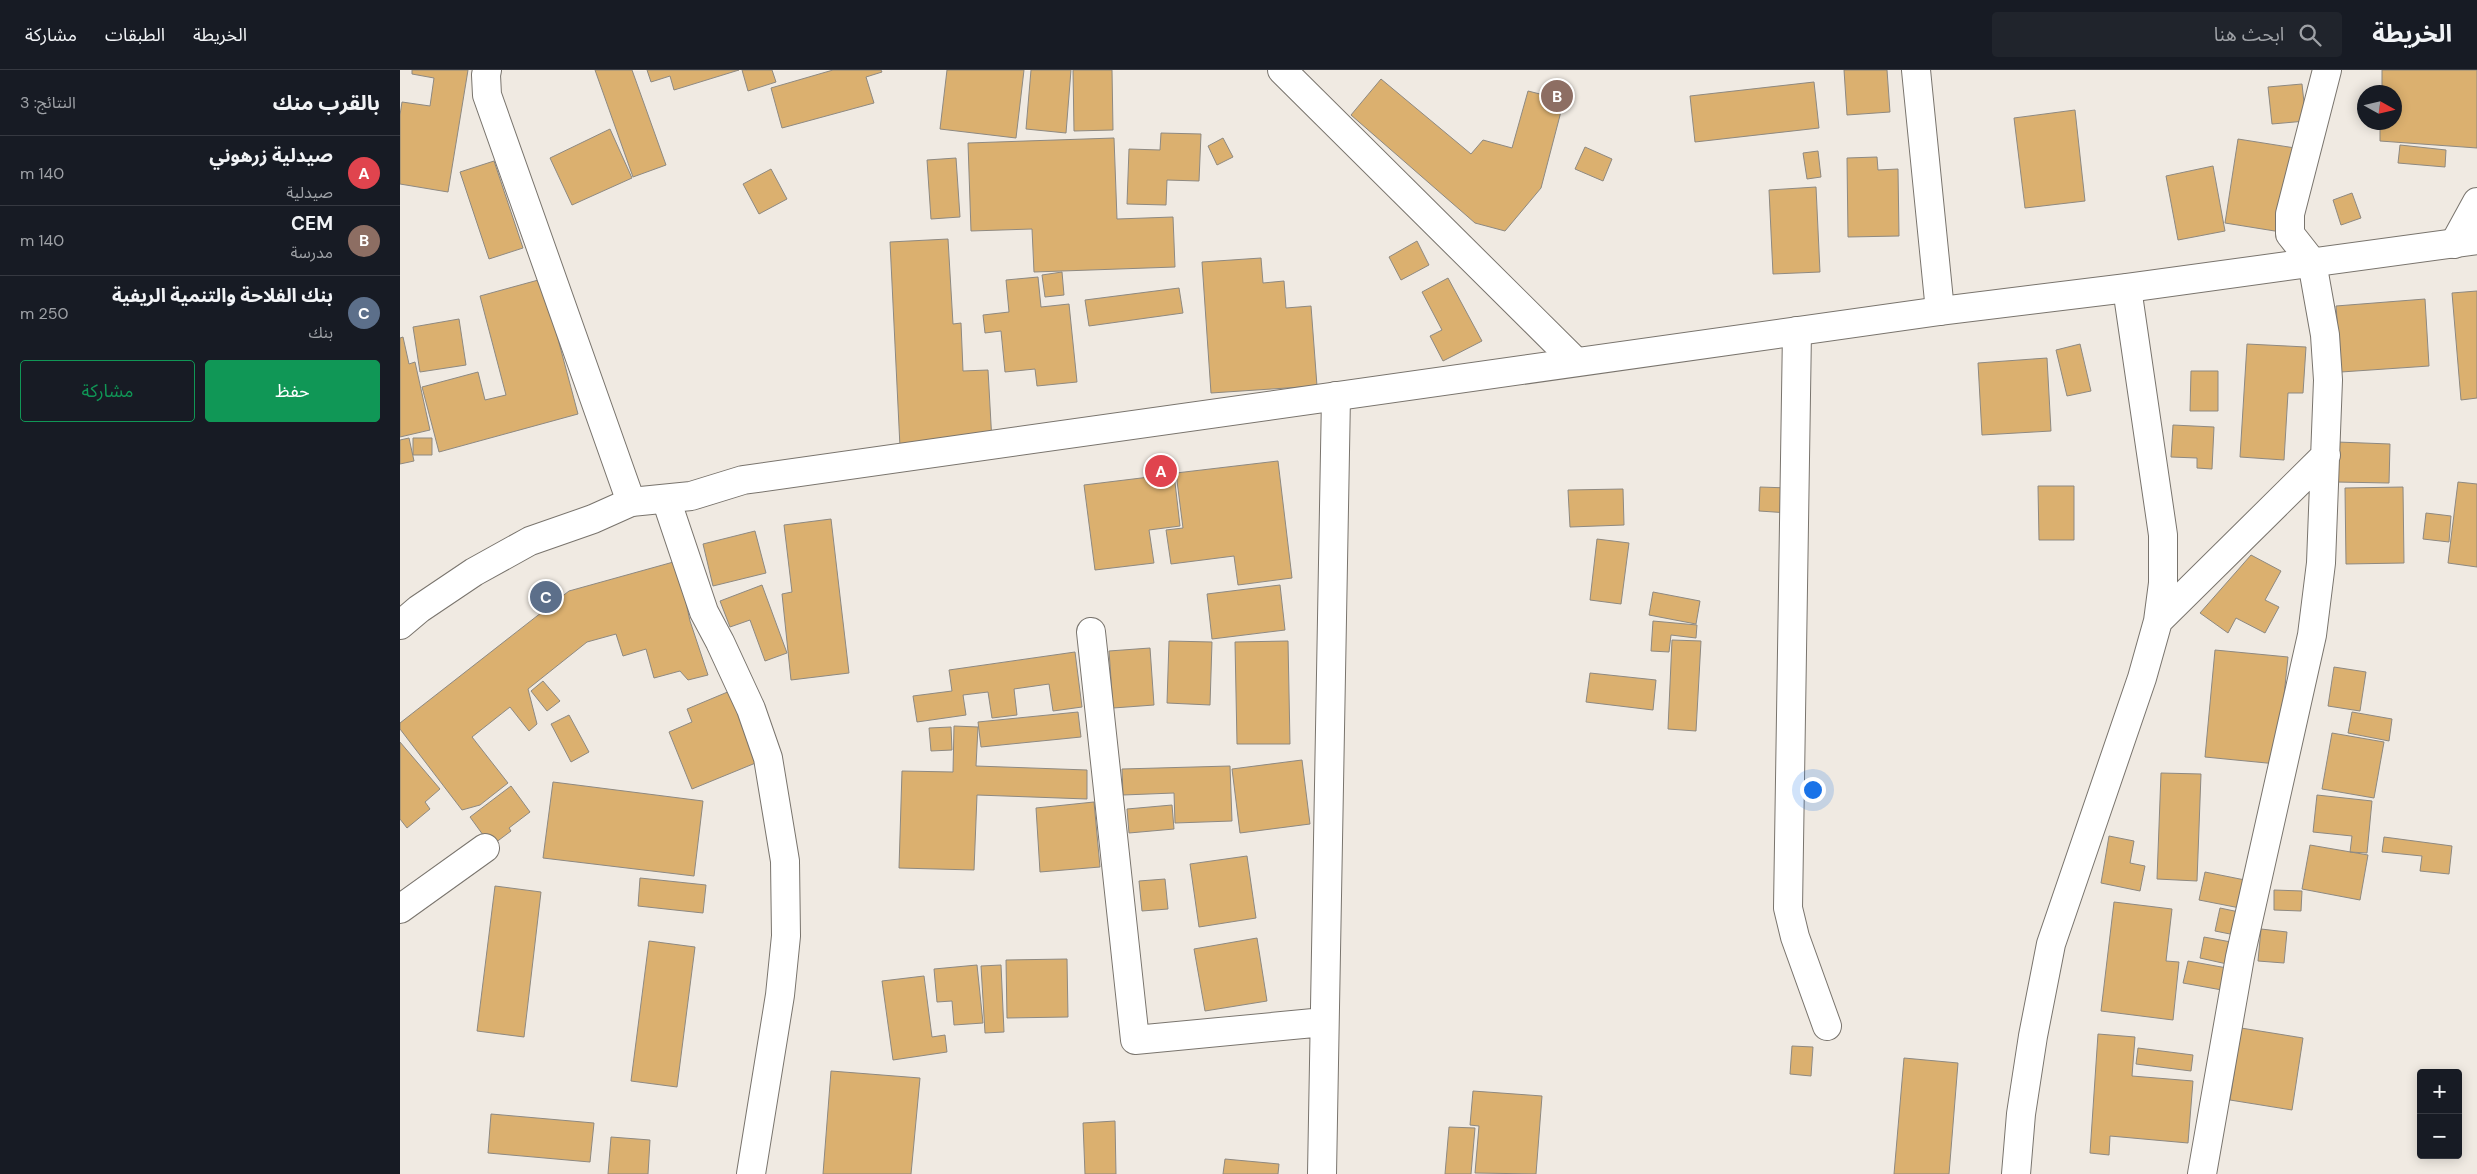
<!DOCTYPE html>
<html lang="ar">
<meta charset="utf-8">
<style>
body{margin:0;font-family:"DM Sans","Noto Sans Arabic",sans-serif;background:#20242c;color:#f1f3f6;direction:rtl}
.controls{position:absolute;right:15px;bottom:15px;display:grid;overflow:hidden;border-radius:5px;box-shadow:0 2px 12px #0003}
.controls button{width:45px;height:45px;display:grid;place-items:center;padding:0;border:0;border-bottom:1px solid #363941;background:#171b24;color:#f1f3f6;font:25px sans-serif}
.compass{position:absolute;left:1957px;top:15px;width:45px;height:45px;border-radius:50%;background:#171b24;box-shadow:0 2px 12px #0003;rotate:98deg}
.you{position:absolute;left:1412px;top:719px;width:18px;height:18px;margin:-12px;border:4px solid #fff;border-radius:50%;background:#1a73e8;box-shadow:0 0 0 8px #1a73e833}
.badge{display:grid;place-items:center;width:32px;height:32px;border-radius:50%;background:#109756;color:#fff;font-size:16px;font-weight:700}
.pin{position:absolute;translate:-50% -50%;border:2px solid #fff;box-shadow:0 1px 5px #0006}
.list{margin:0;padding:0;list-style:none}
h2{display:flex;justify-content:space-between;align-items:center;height:65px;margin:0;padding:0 20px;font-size:21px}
h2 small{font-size:16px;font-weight:400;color:#9ea1a6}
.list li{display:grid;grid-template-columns:32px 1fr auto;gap:15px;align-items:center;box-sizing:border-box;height:70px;padding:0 20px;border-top:1px solid #363941}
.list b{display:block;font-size:19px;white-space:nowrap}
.list p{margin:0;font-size:16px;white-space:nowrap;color:#9ea1a6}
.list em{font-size:16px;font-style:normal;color:#9ea1a6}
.actions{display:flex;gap:10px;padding:15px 20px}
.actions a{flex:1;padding:11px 0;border:1px solid #109756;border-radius:5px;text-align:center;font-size:18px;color:#109756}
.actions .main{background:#109756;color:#fff}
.icon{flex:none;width:28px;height:28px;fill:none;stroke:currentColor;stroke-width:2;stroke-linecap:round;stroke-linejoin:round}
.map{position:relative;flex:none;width:2077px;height:1104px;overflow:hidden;direction:ltr}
header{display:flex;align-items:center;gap:30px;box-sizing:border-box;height:70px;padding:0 25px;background:#171b24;border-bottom:1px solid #363941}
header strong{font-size:24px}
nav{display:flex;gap:28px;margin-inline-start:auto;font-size:18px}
.search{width:350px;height:45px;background:#20242c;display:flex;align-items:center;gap:12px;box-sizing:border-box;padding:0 18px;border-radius:5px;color:#9ea1a6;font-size:19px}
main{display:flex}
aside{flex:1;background:#171b24}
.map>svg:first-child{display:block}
</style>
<header>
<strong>الخريطة</strong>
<div class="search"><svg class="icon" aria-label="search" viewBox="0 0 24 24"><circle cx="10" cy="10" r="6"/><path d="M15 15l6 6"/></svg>ابحث هنا</div>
<nav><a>الخريطة</a><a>الطبقات</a><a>مشاركة</a></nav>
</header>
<main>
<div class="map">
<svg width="2077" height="1104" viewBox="0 0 2077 1104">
<rect width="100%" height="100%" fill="#f0eae2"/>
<!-- building -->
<path fill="#dbb06f" stroke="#8e8981" d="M12,0H68L48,122L0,114V45L2,32L30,36L34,8L12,4Z
M195,0H232L266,95L233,107Z
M247,0H339L274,20L270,6L251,12Z
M342,0H372L376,12L348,21Z
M433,0H481L482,2L466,7L474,33L382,58L371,18Z
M547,0H624L616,68L540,59Z
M631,0H671L666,63L626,59Z
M673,0H712L713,60L674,61Z
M1444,0H1487L1490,42L1447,45Z
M1982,0H2077V78L1980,71V52H1994V22H1982Z
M981,9L1071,84L1083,70L1112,78L1128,21L1164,30L1141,118L1105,161L1075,153L951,45Z
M1414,12L1419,58L1295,72L1290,26Z
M1902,14L1906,51L1872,54L1868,17Z
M1675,40L1685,131L1625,138L1614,48Z
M210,59L232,108L172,135L150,88Z
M761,63L801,64L799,111L767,110L766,135L727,134L729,79L760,80Z
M714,68L717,149L773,147L775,197L634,202L632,159L571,161L568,73Z
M823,68L833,87L817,95L808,76Z
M1838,69L1895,78L1881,162L1825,153Z
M2000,75L2046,80L2045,97L1998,93Z
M1185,77L1212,89L1203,111L1175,99Z
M1418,81L1421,107L1407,109L1403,83Z
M1477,87L1478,100L1498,99L1499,166L1448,167L1447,88Z
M556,88L560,147L531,149L527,90Z
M94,91L123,178L89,189L60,102Z
M1813,96L1825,161L1778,170L1766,106Z
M371,99L387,129L359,144L343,114Z
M1416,117L1420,202L1373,204L1369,120Z
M1952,123L1961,148L1941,155L1933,130Z
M548,169L553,254L561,253L563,301L588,300L592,372L500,377L490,172Z
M1017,171L1029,195L1001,210L989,187Z
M861,188L863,213L884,211L886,238L911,236L917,316L811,323L802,192Z
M662,202L664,225L645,227L642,205Z
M638,207L641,237L669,234L677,312L637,316L635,299L605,302L601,261L585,263L583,245L609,242L606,210Z
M1048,208L1082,271L1043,291L1030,266L1042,260L1022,222Z
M142,209L178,344L39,382L22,317L78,302L85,330L106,325L80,226Z
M779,218L783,243L689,256L685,230Z
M2077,221V328L2061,330L2052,223Z
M2025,229L2029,296L1941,302L1936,236Z
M59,249L66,295L20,302L13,257Z
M3,267L9,294L15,292L30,360L0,367V268Z
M1680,274L1691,321L1667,326L1656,280Z
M1847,274L1906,277L1903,323H1888L1884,390L1840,387Z
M1647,288L1651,361L1582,365L1578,293Z
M1791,301H1818V341H1790Z
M1773,355L1814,357L1812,399L1797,398V388L1771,387Z
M9,368L14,391L0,394V370Z
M13,368H32V385H13Z
M1937,372L1990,374L1989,413L1936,412Z
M878,391L892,508L838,515L834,486L771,494L766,460L783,458L776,403Z
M774,404L780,456L749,460L754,493L695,500L684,415Z
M2058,412L2077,414V497L2048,493Z
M1638,416H1674V470H1639Z
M1360,417L1389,418V443L1359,441Z
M2003,417L2004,493L1946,494L1945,418Z
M1223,419L1224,455L1170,457L1168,420Z
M2026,443L2051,446L2049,472L2023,469Z
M431,449L449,603L391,610L382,524L392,522L384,455Z
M355,461L366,503L313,516L303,474Z
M1197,469L1229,473L1221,534L1190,530Z
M1851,485L1881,501L1865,530L1879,537L1865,563L1836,548L1828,563L1800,543Z
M277,491L290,551L308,605L288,610L280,601L254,608L246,579L223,586L216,564L187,572L128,619L137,654L129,661L110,637L72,667L108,713L80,735L62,740L0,659V653L169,521Z
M362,515L387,583L365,591L350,550L330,557L320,531Z
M880,515L885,560L812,569L807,524Z
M1253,522L1300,531L1296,554L1249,545Z
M1253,551L1297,555L1296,568L1271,565L1269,582L1251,581Z
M1272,570L1301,571L1296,661L1268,659Z
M769,571L812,572L810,635L767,633Z
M888,571L890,674H837L835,572Z
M750,578L754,635L713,638L709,581Z
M1815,580L1888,587L1877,694L1805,687Z
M675,582L682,637L653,641L649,614L614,619L617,645L592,648L588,622L563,625L566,645L517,652L513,626L552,621L549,600Z
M1934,597L1966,602L1960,641L1928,636Z
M1190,603L1256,610L1253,640L1186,632Z
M143,611L160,631L147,641L131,621Z
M330,621L358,692L292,719L269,662L292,652L287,639Z
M678,642L681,667L581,677L578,652Z
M1952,642L1992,649L1989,671L1948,663Z
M169,645L189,682L171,692L151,654Z
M554,656L578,657L576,696L687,700V729L577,725L574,800L499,798L502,701L553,702Z
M551,657L552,680L531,681L529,658Z
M1932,663L1984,672L1974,728L1922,719Z
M0,672L40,719L25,732L30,739L7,758L0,749Z
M902,690L910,754L840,763L832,699Z
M830,696L832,751L775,753L774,723L723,725L722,699Z
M1761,703L1801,704L1797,811L1757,809Z
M153,712L303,731L294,806L143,788Z
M111,716L130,742L109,758L111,761L91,776L70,747Z
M1917,725L1972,731L1967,783L1950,782L1952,766L1913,762Z
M694,732L700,797L640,802L636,738Z
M772,735L774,759L729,763L727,739Z
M1709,766L1734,771L1730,793L1745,796L1740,821L1701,813Z
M1984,767L2052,776L2049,804L2020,801L2022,786L1982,782Z
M1910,775L1968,785L1960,830L1902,819Z
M847,786L856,848L799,857L790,794Z
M1805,802L1845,810L1840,838L1799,830Z
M240,808L306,815L303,843L238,836Z
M765,809L768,839L742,841L739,811Z
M95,816L141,822L124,967L77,961Z
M1874,820L1902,821L1901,841L1874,840Z
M1714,832L1772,839L1766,891L1779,892L1773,950L1701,941Z
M1820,838L1839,842L1835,865L1815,861Z
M1861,859L1887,862L1884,893L1858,891Z
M1804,867L1831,872L1827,894L1800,888Z
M857,868L867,931L805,941L794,879Z
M249,871L295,877L277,1017L231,1011Z
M667,889L668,947L607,948L606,890Z
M1788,891L1827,898L1822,920L1783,913Z
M577,895L583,953L554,955L552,931L537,932L534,899Z
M601,895L604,962L585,963L581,896Z
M524,906L532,967L545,965L547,982L493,990L482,911Z
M1841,958L1903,968L1892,1040L1830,1030Z
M1698,964L1735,967L1732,1006L1793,1011L1788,1073L1710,1066L1709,1085L1690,1083Z
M1392,976L1413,977L1411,1006L1390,1004Z
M1738,978L1793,985L1791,1001L1736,994Z
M1504,988L1558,993L1549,1104H1494Z
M431,1001L520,1008L511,1104H423Z
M1073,1021L1142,1026L1136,1104L1075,1103L1079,1056L1070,1055Z
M91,1044L194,1053L190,1092L88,1083Z
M715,1051L716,1104H685L683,1053Z
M1049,1057L1075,1058L1071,1104H1045Z
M211,1067L250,1070L248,1104H208Z
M825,1089L879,1094L878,1104H823Z"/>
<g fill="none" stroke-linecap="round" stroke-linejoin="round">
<!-- minor casing -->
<g stroke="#79746d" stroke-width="30">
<path id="minor" d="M87,0L86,5L87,25L231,432
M882,0L1176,292
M1516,0L1540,241
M2054,174L2077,132
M1397,261L1388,838L1395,867L1427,956
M266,429L304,542L320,572L351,639L368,688L385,791L386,866L380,925L351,1104
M1758,551L1926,385
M691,562L735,970L924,952
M0,839L85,778
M922,1104L936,326
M1616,1104L1621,1044L1633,966L1651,874L1742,608L1758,551L1763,513V465L1727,218
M1802,1104L1840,887L1912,565L1921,493L1928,310L1925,265L1912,192L1890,164V144L1927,0"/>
</g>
<!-- major casing -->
<g stroke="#79746d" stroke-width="30">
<path id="major" d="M0,555L19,539L74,502L130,471L193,449L231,432L291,426L343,410L1540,241L1727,218L2077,170"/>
</g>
<!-- minor -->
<use href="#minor" stroke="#fff" stroke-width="28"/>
<!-- major -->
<use href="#major" stroke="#fff" stroke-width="28"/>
</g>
</svg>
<div class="controls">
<button>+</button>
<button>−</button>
</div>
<svg class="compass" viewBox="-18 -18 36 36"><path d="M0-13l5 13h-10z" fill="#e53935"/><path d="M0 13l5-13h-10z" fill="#9ea1a6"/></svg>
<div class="you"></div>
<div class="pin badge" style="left:761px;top:401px;background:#e0444e">A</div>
<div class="pin badge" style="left:1157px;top:26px;background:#8d6e63">B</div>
<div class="pin badge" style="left:146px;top:527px;background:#5c6f8a">C</div>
</div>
<aside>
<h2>بالقرب منك<small>النتائج: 3</small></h2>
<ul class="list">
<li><span class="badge" style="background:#e0444e">A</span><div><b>صيدلية زرهوني</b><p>صيدلية</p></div><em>140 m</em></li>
<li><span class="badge" style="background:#8d6e63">B</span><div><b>CEM</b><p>مدرسة</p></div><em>140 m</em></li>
<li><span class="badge" style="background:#5c6f8a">C</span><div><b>بنك الفلاحة والتنمية الريفية</b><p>بنك</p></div><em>250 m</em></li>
</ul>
<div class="actions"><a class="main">حفظ</a><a>مشاركة</a></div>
</aside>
</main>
